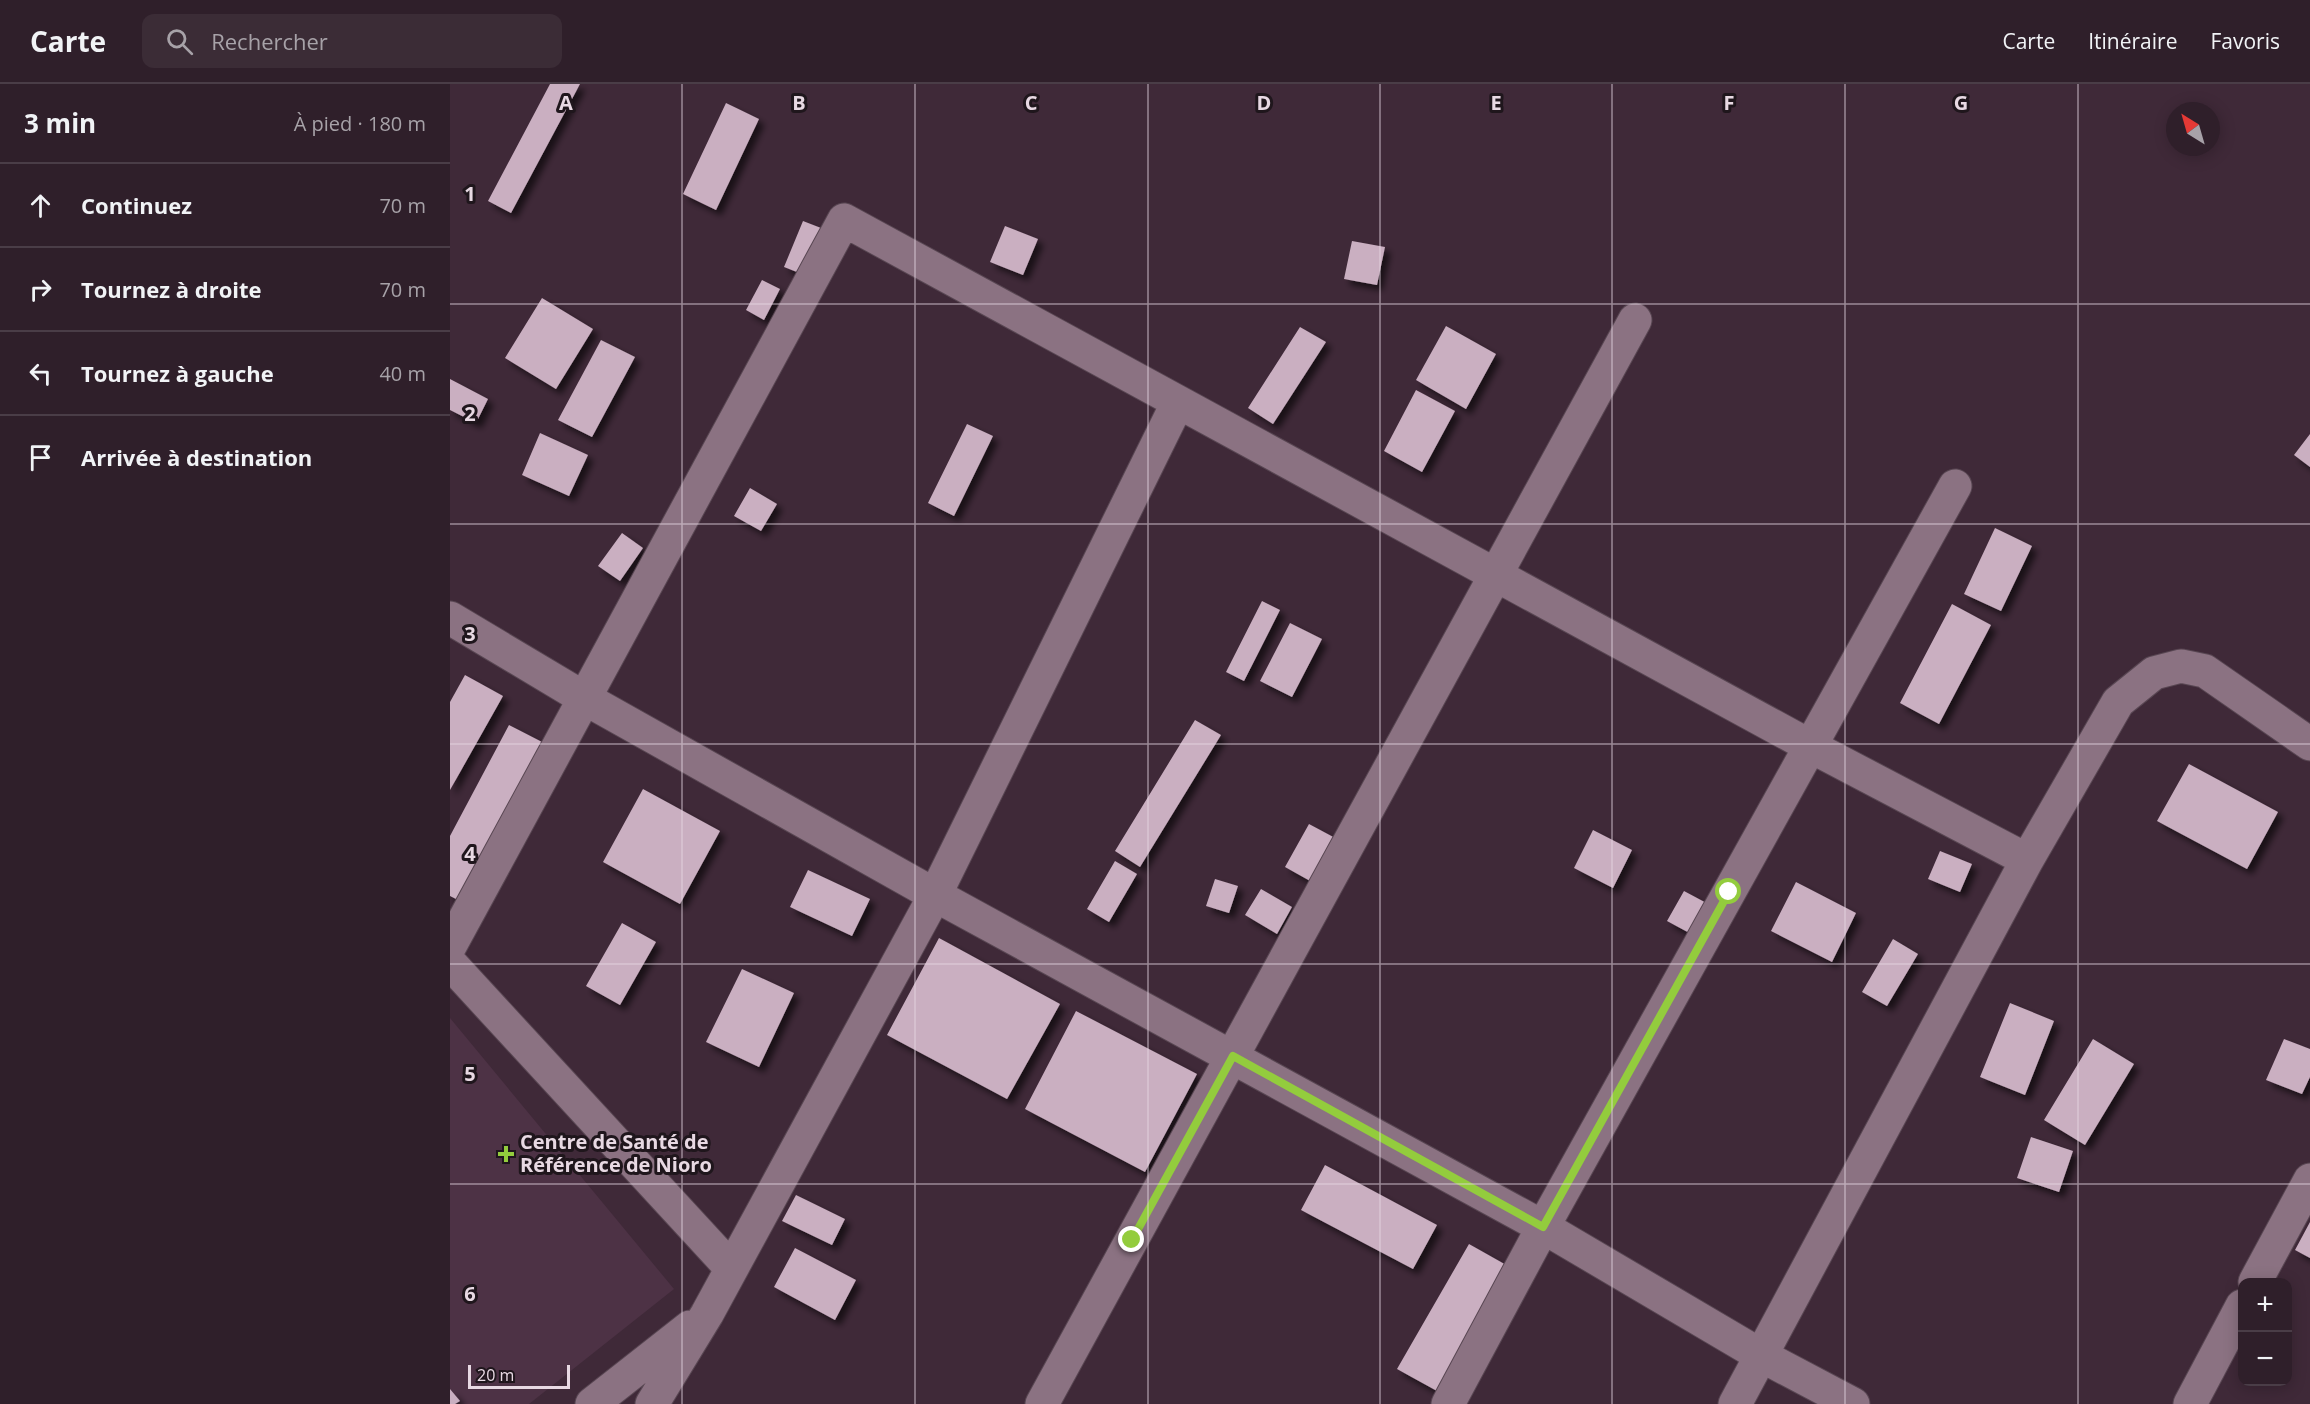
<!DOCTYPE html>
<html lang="fr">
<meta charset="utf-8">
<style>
body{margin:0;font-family:"Open Sans",sans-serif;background:#3b2c36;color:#f1f3f6}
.controls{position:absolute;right:18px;bottom:18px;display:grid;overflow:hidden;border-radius:12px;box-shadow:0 3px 15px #0003}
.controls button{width:54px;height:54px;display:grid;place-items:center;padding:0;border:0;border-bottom:2px solid #4a3d47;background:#2f1f2a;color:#f1f3f6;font:30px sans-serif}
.compass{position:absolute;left:1716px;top:18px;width:54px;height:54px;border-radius:50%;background:#2f1f2a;box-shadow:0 3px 15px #0003;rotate:323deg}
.scale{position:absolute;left:18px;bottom:15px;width:102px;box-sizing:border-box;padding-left:6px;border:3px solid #e8d9e3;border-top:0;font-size:16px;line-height:21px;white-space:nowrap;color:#e8d9e3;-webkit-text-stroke:4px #1f161c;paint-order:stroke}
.stop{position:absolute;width:18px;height:18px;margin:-14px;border:4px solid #93cc3d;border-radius:50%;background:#fff}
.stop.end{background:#93cc3d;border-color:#fff;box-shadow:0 2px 6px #0008}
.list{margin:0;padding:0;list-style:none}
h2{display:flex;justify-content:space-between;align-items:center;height:78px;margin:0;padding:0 24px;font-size:26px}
h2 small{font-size:20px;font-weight:400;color:#a7a2a8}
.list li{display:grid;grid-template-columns:39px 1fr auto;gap:18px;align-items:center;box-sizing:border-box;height:84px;padding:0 24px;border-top:2px solid #4a3d47}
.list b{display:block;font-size:22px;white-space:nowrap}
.list em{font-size:20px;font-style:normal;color:#a7a2a8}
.icon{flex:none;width:33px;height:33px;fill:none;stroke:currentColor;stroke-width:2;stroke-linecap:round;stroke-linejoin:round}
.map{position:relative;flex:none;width:1860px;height:1320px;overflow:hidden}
header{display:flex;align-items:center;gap:36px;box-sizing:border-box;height:84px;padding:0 30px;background:#2f1f2a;border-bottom:2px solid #4a3d47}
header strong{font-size:28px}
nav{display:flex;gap:33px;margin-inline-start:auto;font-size:21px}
.search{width:420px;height:54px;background:#3b2c36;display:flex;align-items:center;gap:15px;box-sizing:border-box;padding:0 21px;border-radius:12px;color:#a7a2a8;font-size:22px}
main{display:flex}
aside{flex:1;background:#2f1f2a}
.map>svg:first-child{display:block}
</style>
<header>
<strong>Carte</strong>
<div class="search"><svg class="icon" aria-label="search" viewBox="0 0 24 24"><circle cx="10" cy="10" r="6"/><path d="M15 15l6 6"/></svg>Rechercher</div>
<nav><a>Carte</a><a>Itinéraire</a><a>Favoris</a></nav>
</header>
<main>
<aside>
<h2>3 min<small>À pied · 180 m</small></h2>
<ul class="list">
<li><svg class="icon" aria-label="ahead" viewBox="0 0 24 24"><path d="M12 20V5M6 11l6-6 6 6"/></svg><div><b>Continuez</b></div><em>70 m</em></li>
<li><svg class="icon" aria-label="right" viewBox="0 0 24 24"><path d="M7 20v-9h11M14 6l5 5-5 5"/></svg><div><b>Tournez à droite</b></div><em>70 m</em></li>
<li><svg class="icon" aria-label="left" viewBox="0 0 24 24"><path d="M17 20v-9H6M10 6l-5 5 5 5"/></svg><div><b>Tournez à gauche</b></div><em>40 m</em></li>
<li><svg class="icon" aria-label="arrive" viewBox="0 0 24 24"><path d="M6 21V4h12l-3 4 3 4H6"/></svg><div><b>Arrivée à destination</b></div></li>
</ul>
</aside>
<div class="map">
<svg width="1860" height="1320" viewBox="0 0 1860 1320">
<defs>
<filter id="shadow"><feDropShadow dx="5.5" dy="5.5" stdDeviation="3" flood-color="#0009"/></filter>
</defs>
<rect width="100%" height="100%" fill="#3f2938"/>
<!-- built -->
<path fill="#4d3245" d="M0,934L224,1205L79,1320H0Z"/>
<!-- building -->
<path fill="#caafc1" filter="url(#shadow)" d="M100,0H130L61,129L38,117Z
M276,19L309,35L266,126L233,110Z
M353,137L371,144L352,190L334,183Z
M555,142L588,155L573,191L540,178Z
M902,157L935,163L927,201L894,195Z
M312,196L330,205L314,236L296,226Z
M92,214L143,245L106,305L55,274Z
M996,242L1046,270L1016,325L966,296Z
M850,243L876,258L823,340L798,324Z
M151,256L185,273L142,353L108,336Z
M0,295L38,315L26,339L0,326Z
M966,306L1005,327L972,388L934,367Z
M517,340L543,352L504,432L478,419Z
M90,349L138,371L119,412L72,391Z
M1860,350V383L1844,371Z
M300,404L327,420L311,447L284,432Z
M1545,444L1582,462L1551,527L1514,510Z
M172,449L193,464L170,497L148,482Z
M812,517L830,526L794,597L776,588Z
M1502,520L1541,541L1489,640L1450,619Z
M840,539L872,555L842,613L810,597Z
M15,591L53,612L0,706V618Z
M745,636L771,651L690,783L665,767Z
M59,641L94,659L10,817L0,812V752Z
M1739,680L1828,728L1797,785L1707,737Z
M193,705L270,747L230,820L153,778Z
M859,740L887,755L862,798L835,783Z
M1143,746L1182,766L1163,804L1124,784Z
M1490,767L1522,780L1510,808L1478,795Z
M665,777L687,790L659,838L637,825Z
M358,786L420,815L402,852L340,823Z
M765,795L788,802L779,829L756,822Z
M1346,798L1406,829L1382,878L1321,847Z
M811,805L842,823L827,850L795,831Z
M1234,807L1262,822L1245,852L1217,837Z
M172,839L206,858L170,921L136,902Z
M489,854L610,920L557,1015L437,951Z
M1443,855L1468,870L1437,922L1412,908Z
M292,885L344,909L309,983L256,958Z
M1560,919L1604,937L1575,1011L1530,993Z
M626,927L747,990L695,1088L575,1025Z
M1643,955L1684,980L1635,1061L1594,1036Z
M1834,955L1860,965V993L1852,1010L1816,996Z
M1581,1053L1623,1067L1609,1108L1567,1094Z
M875,1081L987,1141L963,1185L851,1126Z
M346,1111L395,1135L382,1161L332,1137Z
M1860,1138V1174L1845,1166Z
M1019,1160L1058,1182L987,1307L947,1285Z
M345,1164L406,1196L385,1236L324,1203Z
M0,1305L10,1317L5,1320H0Z"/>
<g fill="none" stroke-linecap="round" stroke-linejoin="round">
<!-- minor casing -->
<g stroke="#584652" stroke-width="35">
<path id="minor" d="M0,534L134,614L485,811L1093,1143L1312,1272L1403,1320
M0,862L394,136L1360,662L1577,776
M0,879L281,1184
M1805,1198L1860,1096
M142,1320L240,1243
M202,1320L257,1230L485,811L728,318
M592,1320L1185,236
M998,1320L1093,1143L1505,402
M1285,1320L1577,776L1668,618L1704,589L1731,582L1755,587L1860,660
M1740,1320L1792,1222"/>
</g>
<!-- minor -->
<use href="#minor" stroke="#8b7282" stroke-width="33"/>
</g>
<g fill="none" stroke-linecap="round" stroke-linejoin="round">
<!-- route -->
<path stroke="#93cc3d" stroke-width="8" d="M682,1156L783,972L1093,1143L1279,808"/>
</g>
<!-- grid -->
<path fill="none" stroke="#e8d9e3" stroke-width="1.5" stroke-opacity="0.55" d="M232,0V1320M465,0V1320M698,0V1320M930,0V1320M1162,0V1320M1395,0V1320M1628,0V1320M0,220H1860M0,440H1860M0,660H1860M0,880H1860M0,1100H1860"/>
<!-- markers -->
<path fill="#93cc3d" stroke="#1f161c" stroke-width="2" d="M53 1061h6v6h6v6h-6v6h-6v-6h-6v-6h6z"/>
<g text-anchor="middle" stroke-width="6" stroke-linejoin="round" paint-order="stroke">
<!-- poi labels -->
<g font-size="20" font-weight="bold" fill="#e8d9e3" stroke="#1f161c" text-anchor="start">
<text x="70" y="1065">Centre de Santé de<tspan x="70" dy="23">Référence de Nioro</tspan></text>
</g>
</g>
<g font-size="20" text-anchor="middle" font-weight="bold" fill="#e8d9e3" stroke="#1f161c" stroke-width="6" stroke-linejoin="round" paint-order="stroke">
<text x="116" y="26">A</text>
<text x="349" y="26">B</text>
<text x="581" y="26">C</text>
<text x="814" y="26">D</text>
<text x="1046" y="26">E</text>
<text x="1279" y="26">F</text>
<text x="1511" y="26">G</text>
<text x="20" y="117">1</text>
<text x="20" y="337">2</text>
<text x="20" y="557">3</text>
<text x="20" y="777">4</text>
<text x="20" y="997">5</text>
<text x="20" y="1217">6</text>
</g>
</svg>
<div class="controls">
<button>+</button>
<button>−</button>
</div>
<svg class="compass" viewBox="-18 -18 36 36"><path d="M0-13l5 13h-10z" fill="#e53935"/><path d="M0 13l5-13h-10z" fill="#a7a2a8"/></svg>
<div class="scale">20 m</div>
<div class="stop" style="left:1279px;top:808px"></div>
<div class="stop end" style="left:682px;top:1156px"></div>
</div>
</main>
